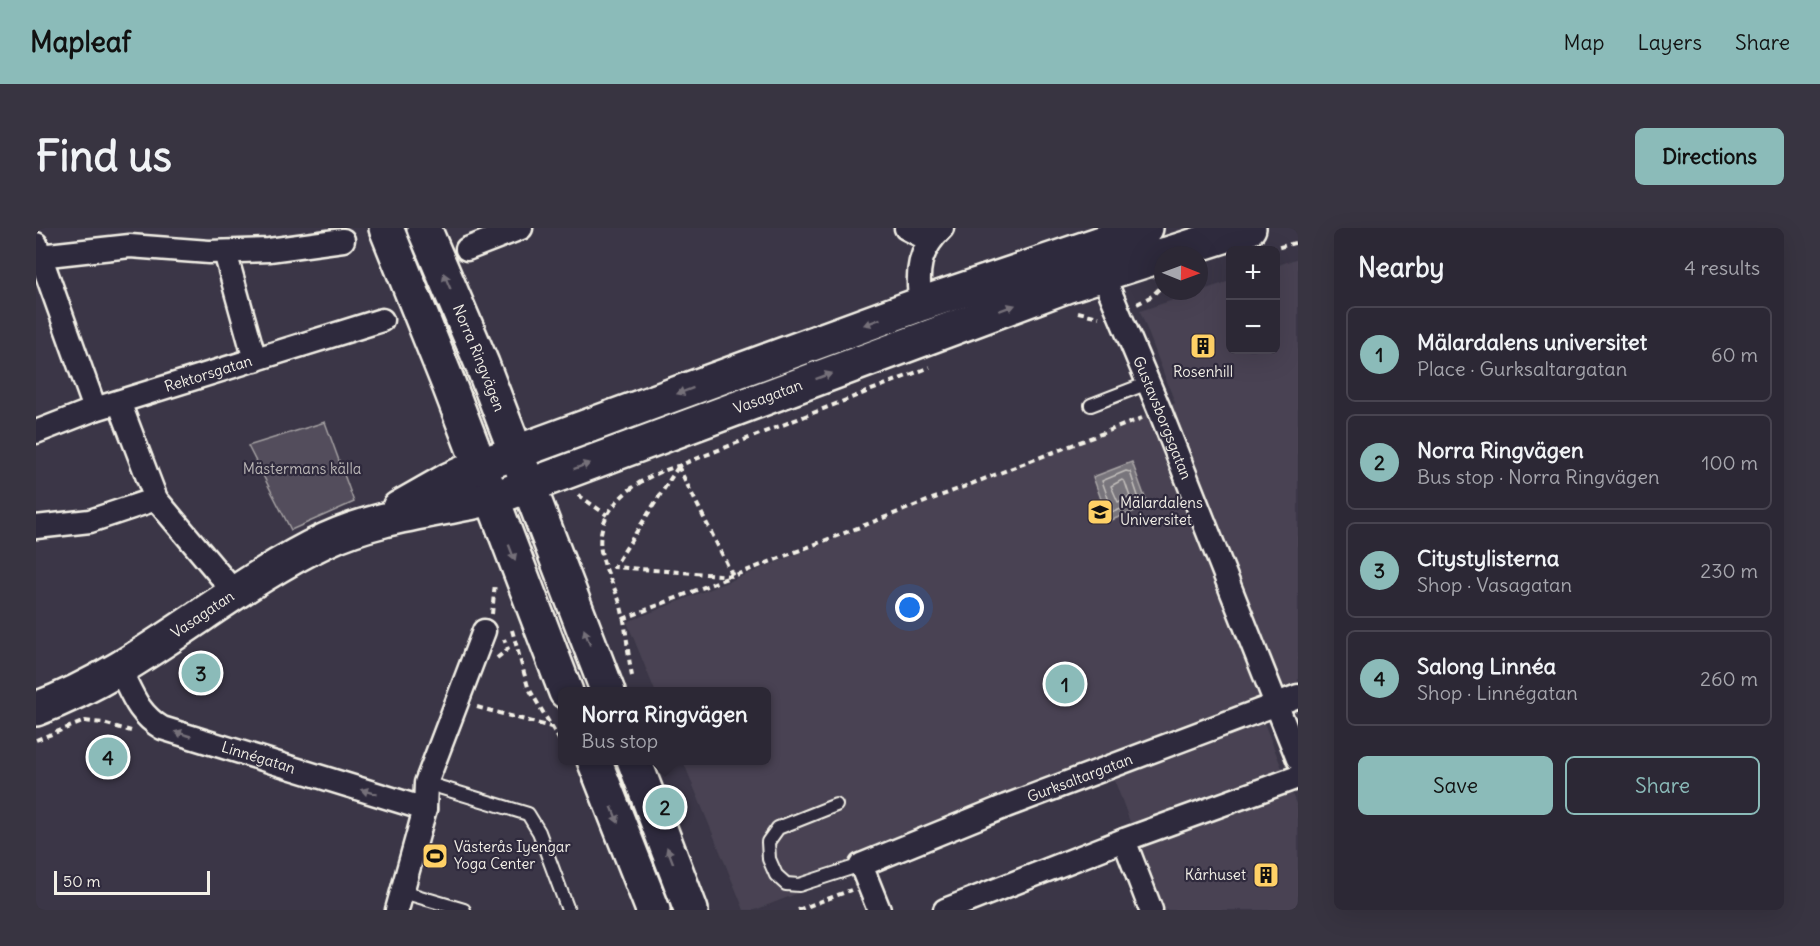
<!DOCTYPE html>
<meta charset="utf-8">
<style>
body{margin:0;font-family:Delius,sans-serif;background:#383441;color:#f1f3f6}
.controls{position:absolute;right:18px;top:18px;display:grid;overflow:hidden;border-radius:9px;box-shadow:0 6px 24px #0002}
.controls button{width:54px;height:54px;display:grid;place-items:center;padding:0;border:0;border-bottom:2px solid #484450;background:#2c2835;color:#f1f3f6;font:30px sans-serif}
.compass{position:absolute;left:1118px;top:18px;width:54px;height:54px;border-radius:50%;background:#2c2835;box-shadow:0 6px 24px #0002;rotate:91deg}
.scale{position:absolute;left:18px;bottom:15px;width:156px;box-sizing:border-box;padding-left:6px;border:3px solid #f4f1e8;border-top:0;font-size:16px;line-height:21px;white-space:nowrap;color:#f4f1e8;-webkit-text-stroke:4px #2f2a3d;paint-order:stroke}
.you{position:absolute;left:874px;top:380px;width:21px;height:21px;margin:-15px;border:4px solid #fff;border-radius:50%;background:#1a73e8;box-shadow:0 0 0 9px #1a73e833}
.badge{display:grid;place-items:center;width:39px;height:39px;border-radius:50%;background:#8bbbb9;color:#111;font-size:20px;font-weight:700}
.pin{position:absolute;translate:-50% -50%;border:3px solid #fff;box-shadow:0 2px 6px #0006}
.popup{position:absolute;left:522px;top:459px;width:213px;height:78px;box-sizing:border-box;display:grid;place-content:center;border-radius:9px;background:#2c2835;filter:drop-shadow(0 2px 4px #0005);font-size:20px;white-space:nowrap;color:#a6a6ad}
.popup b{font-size:22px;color:#f1f3f6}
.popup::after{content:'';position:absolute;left:50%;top:100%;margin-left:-12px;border:12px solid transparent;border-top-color:#2c2835}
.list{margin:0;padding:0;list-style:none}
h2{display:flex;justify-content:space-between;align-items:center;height:78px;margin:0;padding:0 24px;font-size:26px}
h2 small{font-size:20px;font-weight:400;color:#a6a6ad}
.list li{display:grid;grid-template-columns:39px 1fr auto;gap:18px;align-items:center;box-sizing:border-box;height:96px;margin:0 12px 12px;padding:0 12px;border:2px solid #484450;border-radius:9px}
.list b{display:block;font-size:22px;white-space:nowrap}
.list p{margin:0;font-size:20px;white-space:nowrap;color:#a6a6ad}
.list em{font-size:20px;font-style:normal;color:#a6a6ad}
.actions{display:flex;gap:12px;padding:18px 24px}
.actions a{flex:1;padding:14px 0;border:2px solid #8bbbb9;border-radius:9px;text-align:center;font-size:21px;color:#8bbbb9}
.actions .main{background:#8bbbb9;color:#111}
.map{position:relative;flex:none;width:1262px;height:682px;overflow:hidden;border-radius:9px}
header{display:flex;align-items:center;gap:36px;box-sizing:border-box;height:84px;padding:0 30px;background:#8bbbb9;color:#111}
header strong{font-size:28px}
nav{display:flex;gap:33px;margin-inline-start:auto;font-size:21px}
.intro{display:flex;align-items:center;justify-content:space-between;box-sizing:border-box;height:144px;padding:0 36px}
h1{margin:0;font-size:42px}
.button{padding:15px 27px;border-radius:9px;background:#8bbbb9;color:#111;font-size:21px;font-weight:700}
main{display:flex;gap:36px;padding:0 36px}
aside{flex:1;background:#2c2835;border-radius:9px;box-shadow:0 6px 24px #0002}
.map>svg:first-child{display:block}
</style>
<header>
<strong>Mapleaf</strong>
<nav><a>Map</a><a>Layers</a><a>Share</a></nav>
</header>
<div class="intro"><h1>Find us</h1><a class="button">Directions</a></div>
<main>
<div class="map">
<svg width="1262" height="682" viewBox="0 0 1262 682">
<rect width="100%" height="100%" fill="#3b3647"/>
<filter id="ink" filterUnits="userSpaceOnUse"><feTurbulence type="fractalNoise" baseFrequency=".0167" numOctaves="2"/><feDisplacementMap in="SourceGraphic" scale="12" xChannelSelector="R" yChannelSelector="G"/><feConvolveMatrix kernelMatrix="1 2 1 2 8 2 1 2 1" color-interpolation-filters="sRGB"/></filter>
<g filter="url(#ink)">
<!-- built -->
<path fill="#484352" d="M1262,30V472L1225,487L1262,581V682H1127L1075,543L719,682H708L647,533L731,532V464L619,463L591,394L1139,175L1104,83L1194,53V122H1240V38Z"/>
<!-- green -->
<path fill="#534e5c" stroke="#a4a0a2" stroke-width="1.5" d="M289,194L318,274L255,302L212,218Z"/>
<!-- water -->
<path fill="#78747b" stroke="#aaa6a7" stroke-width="1.5" d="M1096,234L1112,278L1073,293L1057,249Z"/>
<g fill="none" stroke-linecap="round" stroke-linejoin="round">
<!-- shore -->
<path stroke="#c2bfbc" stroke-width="1.5" d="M1090,243L1094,244L1104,274L1077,284L1066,253Z
M1086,252L1089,254L1094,269L1082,274L1075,258Z"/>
<!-- lane casing -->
<g stroke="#f4f1e8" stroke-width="16">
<path id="lane" d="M1055,177L1112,155
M390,555L492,586L503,604L532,682
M800,577L742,600L732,614L733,631L740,647L750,656L763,657L825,637
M367,664L428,682"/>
</g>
<!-- street casing -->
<g stroke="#f4f1e8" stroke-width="27">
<g id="street">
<path d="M870,0L893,12"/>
<path d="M0,16L59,181"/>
<path d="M431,21L485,0"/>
<path d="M189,24L219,132"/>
<path d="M3,28L94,18L173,24L233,22L307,12"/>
<path id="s1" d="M1061,33L1124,183L1262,531"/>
<path d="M885,76C880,44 882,23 906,0"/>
<path d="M83,174L120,271L199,365"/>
<path id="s2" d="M0,204L59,181L346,92"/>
<path d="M0,299L54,293L120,271"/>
<path id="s3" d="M83,440C96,465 101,485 126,500L389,581"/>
<path d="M1088,612L1115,682"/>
<path d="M361,682L389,581L390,555L448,403"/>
<path id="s4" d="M843,682L825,637L970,578L1262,468"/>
<path d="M909,682L1088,612L1262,549"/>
</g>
</g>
<!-- secondary casing -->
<g stroke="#f4f1e8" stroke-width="38">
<g id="secondary">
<path d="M350,0L413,157L530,464"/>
<path id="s5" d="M388,0L446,136L572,464"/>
<path d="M1128,27L1213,0"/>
<path d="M363,280L414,251L443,238L885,76L1110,0"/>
<path id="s6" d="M0,481C106,442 189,360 290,312C341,288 399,283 453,271C466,268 479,262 492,258L1030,58L1127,27"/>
<path d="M558,532L617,682"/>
<path d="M598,532L655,682"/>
</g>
</g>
<!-- path -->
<path stroke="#f4f1e8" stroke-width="4" stroke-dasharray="6 4.5" stroke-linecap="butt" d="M1233,22L1262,14
M1101,76L1116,68L1127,57
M1042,84L1063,89
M642,238L697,348L1106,190
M642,239L578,339L697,348
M542,267L571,287
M456,386L459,355
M587,391L696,348
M476,402L492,459L527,518
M461,430L472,421L468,411
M596,448C591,424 591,399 584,375C578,357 568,341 565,323C558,278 605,248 642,238L894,139
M441,479L515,499
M0,512L49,493L67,495L95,503
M762,682L815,662"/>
<!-- lane -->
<use href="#lane" stroke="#2f2a3d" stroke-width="12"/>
<!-- street -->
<use href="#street" stroke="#2f2a3d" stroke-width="22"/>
<!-- secondary -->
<use href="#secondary" stroke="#2f2a3d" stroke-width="33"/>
</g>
<!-- one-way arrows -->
<defs><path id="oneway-solid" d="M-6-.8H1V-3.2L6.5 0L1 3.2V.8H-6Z" transform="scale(1.5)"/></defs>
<g fill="#747079">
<use href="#oneway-solid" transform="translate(411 53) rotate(-113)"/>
<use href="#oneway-solid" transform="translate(971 80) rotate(-20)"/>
<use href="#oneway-solid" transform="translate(836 94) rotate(160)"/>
<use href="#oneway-solid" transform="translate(788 148) rotate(-20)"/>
<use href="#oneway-solid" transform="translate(649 163) rotate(160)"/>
<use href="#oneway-solid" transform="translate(546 238) rotate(-20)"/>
<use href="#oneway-solid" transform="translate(476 325) rotate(69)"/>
<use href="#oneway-solid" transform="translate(551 409) rotate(-111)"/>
<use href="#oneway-solid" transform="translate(147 506) rotate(-163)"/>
<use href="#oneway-solid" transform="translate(333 564) rotate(-163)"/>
<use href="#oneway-solid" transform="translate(579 587) rotate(68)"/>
<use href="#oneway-solid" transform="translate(634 627) rotate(-111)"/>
</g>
</g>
<!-- icons -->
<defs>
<g id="building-square" transform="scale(1.35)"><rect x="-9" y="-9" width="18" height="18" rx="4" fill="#ffd166" stroke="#2f2a3d"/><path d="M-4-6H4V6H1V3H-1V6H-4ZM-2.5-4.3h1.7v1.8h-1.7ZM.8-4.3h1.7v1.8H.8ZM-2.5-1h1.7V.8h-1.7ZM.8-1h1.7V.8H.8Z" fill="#111"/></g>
<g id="university-square" transform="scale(1.35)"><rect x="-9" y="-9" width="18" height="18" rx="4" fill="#ffd166" stroke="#2f2a3d"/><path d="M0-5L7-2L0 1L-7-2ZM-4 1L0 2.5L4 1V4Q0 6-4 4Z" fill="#111"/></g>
<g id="stadium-square" transform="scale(1.35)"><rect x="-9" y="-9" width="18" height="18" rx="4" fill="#ffd166" stroke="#2f2a3d"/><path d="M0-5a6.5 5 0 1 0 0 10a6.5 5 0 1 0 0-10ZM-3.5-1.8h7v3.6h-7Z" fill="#111"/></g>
</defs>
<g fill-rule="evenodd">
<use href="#building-square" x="1167" y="118"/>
<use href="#university-square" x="1064" y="284"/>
<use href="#stadium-square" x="399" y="628"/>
<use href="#building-square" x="1230" y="647"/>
</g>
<g text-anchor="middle" stroke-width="4.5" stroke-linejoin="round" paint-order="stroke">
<!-- street labels -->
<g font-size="15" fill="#f4f1e8" stroke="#2f2a3d">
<text dy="5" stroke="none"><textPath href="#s5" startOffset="141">Norra Ringvägen</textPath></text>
<text dy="5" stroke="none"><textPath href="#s2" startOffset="182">Rektorsgatan</textPath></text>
<text dy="5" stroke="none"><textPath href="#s6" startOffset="802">Vasagatan</textPath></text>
<text dy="5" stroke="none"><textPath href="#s1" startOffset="170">Gustavsborgsgatan</textPath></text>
<text dy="5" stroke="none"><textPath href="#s6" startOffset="192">Vasagatan</textPath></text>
<text dy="5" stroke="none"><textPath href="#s3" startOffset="176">Linnégatan</textPath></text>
<text dy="5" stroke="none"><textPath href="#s4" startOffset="284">Gurksaltargatan</textPath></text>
</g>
<!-- poi labels -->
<g font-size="15" fill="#f4f1e8" stroke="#2f2a3d" text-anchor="start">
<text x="1167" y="149" text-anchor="middle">Rosenhill</text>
<text x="1084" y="280">Mälardalens<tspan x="1084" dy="17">Universitet</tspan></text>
<text x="418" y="624">Västerås Iyengar<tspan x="418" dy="17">Yoga Center</tspan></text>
<text x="1210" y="652" text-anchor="end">Kårhuset</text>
</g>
<!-- park labels -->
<g font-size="15" fill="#bcb8b7" stroke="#2f2a3d">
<text x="266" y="246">Mästermans källa</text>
</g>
</g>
</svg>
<div class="controls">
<button>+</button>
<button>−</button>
</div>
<svg class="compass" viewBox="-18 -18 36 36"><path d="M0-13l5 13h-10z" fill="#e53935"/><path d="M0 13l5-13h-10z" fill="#a6a6ad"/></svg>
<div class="scale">50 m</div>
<div class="you"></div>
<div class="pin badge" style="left:1029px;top:456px">1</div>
<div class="pin badge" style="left:629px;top:579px">2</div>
<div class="popup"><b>Norra Ringvägen</b>Bus stop</div>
<div class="pin badge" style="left:165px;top:445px">3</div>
<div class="pin badge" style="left:72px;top:529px">4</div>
</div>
<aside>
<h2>Nearby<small>4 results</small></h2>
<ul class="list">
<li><span class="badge">1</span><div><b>Mälardalens universitet</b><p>Place · Gurksaltargatan</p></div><em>60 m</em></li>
<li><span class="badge">2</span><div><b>Norra Ringvägen</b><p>Bus stop · Norra Ringvägen</p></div><em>100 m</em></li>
<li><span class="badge">3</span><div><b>Citystylisterna</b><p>Shop · Vasagatan</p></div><em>230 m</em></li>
<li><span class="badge">4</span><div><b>Salong Linnéa</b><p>Shop · Linnégatan</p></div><em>260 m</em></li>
</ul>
<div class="actions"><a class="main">Save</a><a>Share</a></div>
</aside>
</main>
